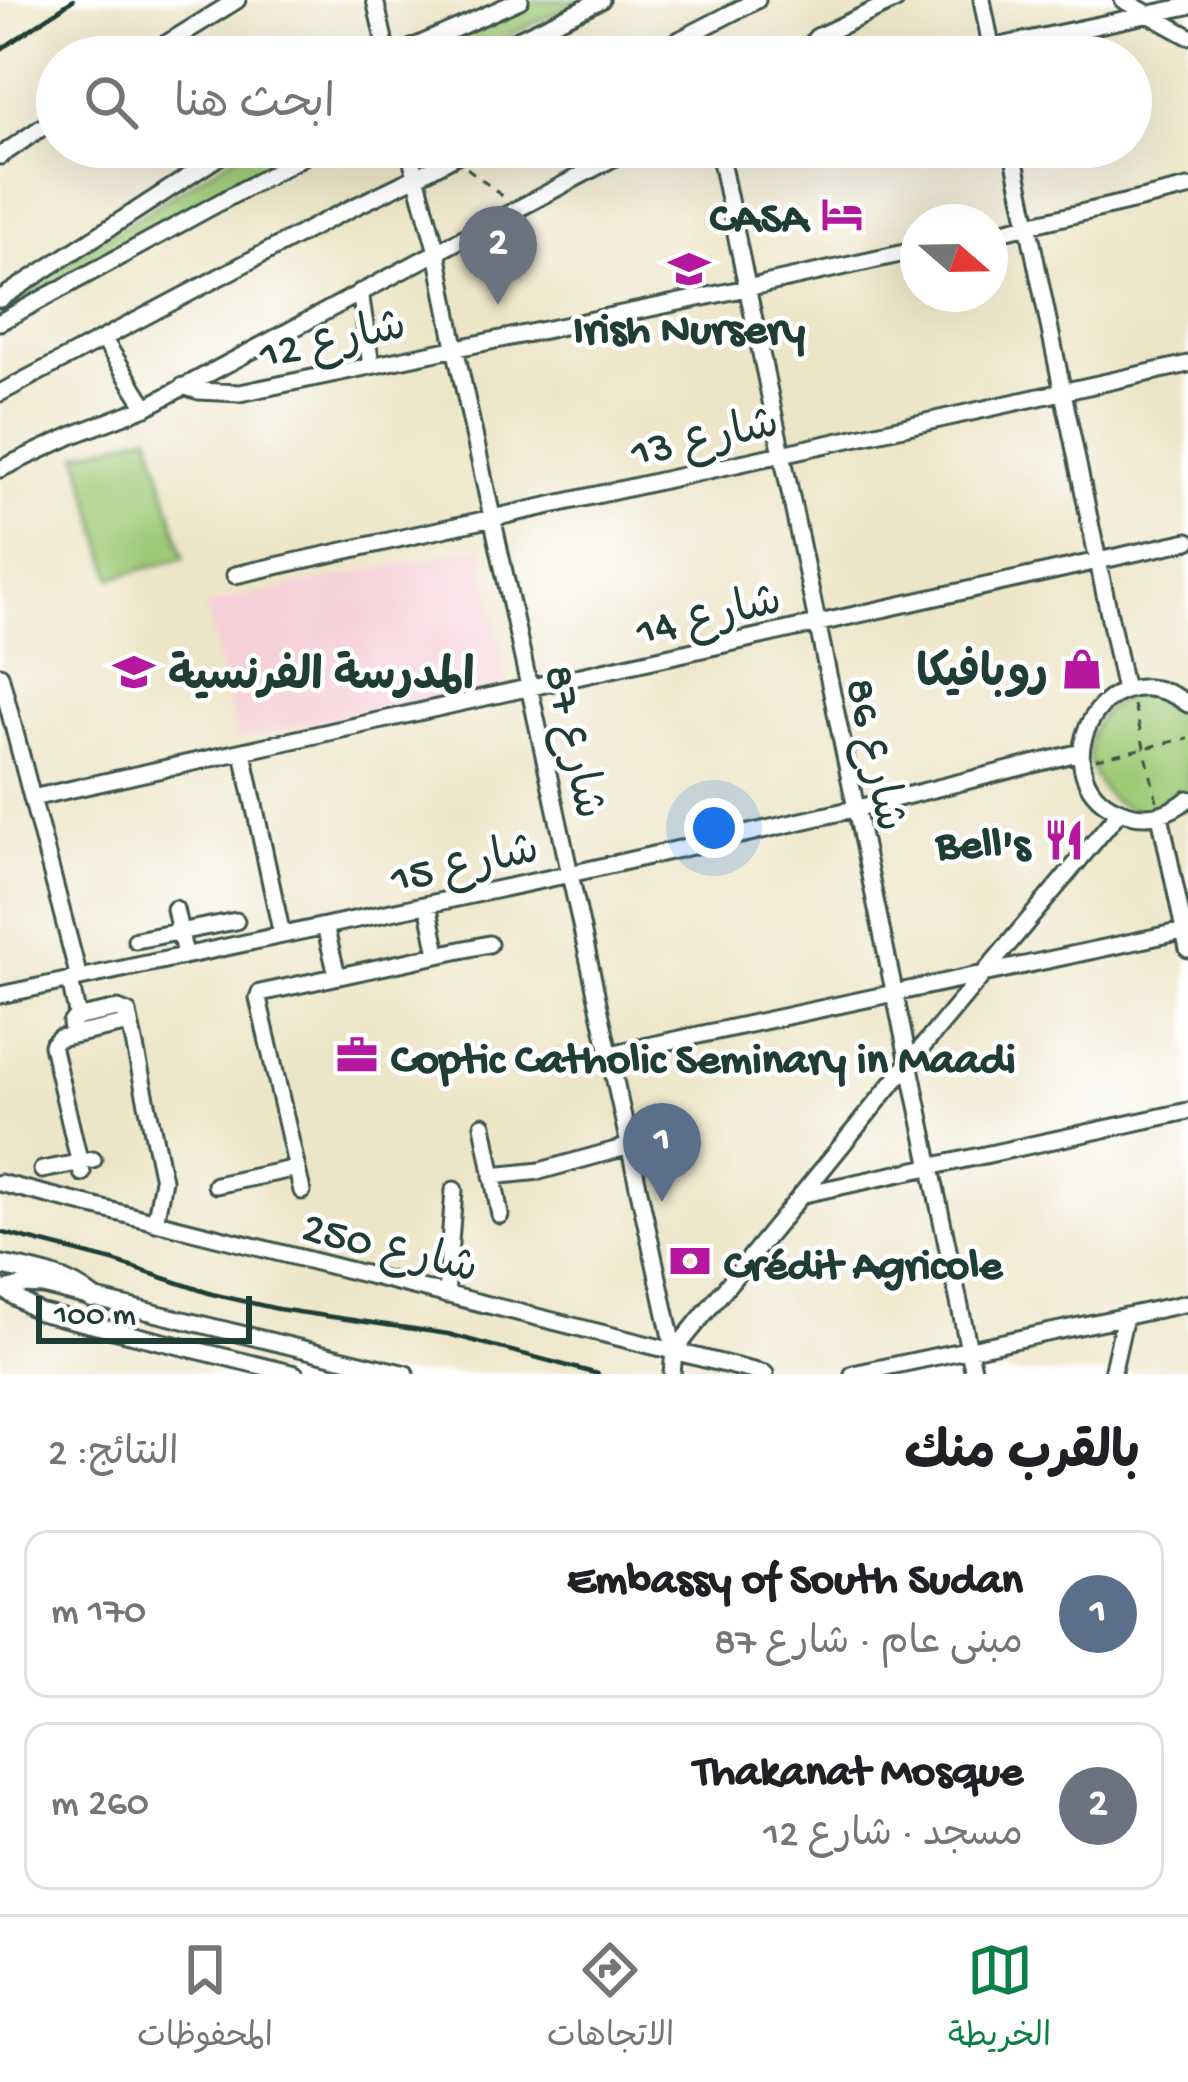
<!DOCTYPE html>
<html lang="ar">
<meta charset="utf-8">
<style>
body{margin:0;font-family:"Gochi Hand","Playpen Sans Arabic",sans-serif;background:#f2f2f2;color:#202124;direction:rtl}
.compass{position:absolute;left:900px;top:204px;width:108px;height:108px;border-radius:50%;background:#fff;box-shadow:0 12px 48px #0002;rotate:110deg}
.scale{position:absolute;left:36px;bottom:30px;width:216px;box-sizing:border-box;padding-left:12px;border:6px solid #1f3d34;border-top:0;font-size:33px;line-height:42px;white-space:nowrap;color:#1f3d34;-webkit-text-stroke:9px #fff;paint-order:stroke}
.you{position:absolute;left:714px;top:828px;width:42px;height:42px;margin:-30px;border:9px solid #fff;border-radius:50%;background:#1a73e8;box-shadow:0 0 0 18px #1a73e833}
.badge{display:grid;place-items:center;width:78px;height:78px;border-radius:50%;background:#0b8043;color:#fff;font-size:39px;font-weight:700}
.pin{position:absolute;translate:-50% -99px;filter:drop-shadow(0 3px 6px #0008)}
.pin::after{content:'';position:absolute;top:63px;width:42px;height:36px;background:inherit;clip-path:polygon(0 0,100% 0,50% 100%)}
.list{margin:0;padding:0;list-style:none}
h2{display:flex;justify-content:space-between;align-items:center;height:156px;margin:0;padding:0 48px;font-size:51px}
h2 small{font-size:39px;font-weight:400;color:#757577}
.list li{display:grid;grid-template-columns:78px 1fr auto;gap:36px;align-items:center;box-sizing:border-box;height:168px;margin:0 24px 24px;padding:0 24px;border:3px solid #e0e0e0;border-radius:24px}
.list b{display:block;font-size:45px;white-space:nowrap}
.list p{margin:0;font-size:39px;white-space:nowrap;color:#757577}
.list em{font-size:39px;font-style:normal;color:#757577}
.icon{flex:none;width:66px;height:66px;fill:none;stroke:currentColor;stroke-width:2;stroke-linecap:round;stroke-linejoin:round}
.map{position:relative;flex:none;width:1188px;height:1374px;overflow:hidden;direction:ltr}
.search{position:absolute;background:#fff;box-shadow:0 12px 48px #0002;left:36px;right:36px;top:36px;height:132px;display:flex;align-items:center;gap:30px;box-sizing:border-box;padding:0 42px;border-radius:66px;color:#757577;font-size:45px}
.sheet{height:540px;background:#fff}
nav{display:flex;justify-content:space-around;align-items:center;box-sizing:border-box;height:168px;border-top:3px solid #e0e0e0;background:#fff;font-size:33px;color:#757577}
nav a{display:grid;justify-items:center;gap:6px}
nav .on{color:#0b8043}
.map>svg:first-child{display:block}
</style>
<div class="map">
<svg width="1188" height="1374" viewBox="0 0 1188 1374">
<rect width="100%" height="100%" fill="#fff"/>
<filter id="ink" filterUnits="userSpaceOnUse"><feTurbulence type="fractalNoise" baseFrequency=".00833" numOctaves="2"/><feDisplacementMap in="SourceGraphic" scale="24" xChannelSelector="R" yChannelSelector="G"/><feConvolveMatrix kernelMatrix="1 2 1 2 8 2 1 2 1" color-interpolation-filters="sRGB"/></filter>
<filter id="wash" filterUnits="userSpaceOnUse"><feTurbulence type="fractalNoise" baseFrequency=".004" numOctaves="4" result="noise"/><feDisplacementMap in="SourceGraphic" scale="48" xChannelSelector="R" yChannelSelector="G"/><feGaussianBlur stdDeviation="2.7" result="paint"/><feColorMatrix in="noise" values="0 0 0 0 0 0 0 0 0 0 0 0 0 0 0 0 0 1.4 0 .05"/><feComposite in="paint" operator="in"/></filter>
<g filter="url(#wash)">
<rect width="100%" height="100%" fill="#ede5c7"/>
<!-- built -->
<path fill="#f6cfd8" d="M481,547L509,685L238,739L205,605Z"/>
<!-- green -->
<path fill="#9ec976" stroke="#5e8355" stroke-width="3" d="M538,0H583L464,57H438L433,47Z
M248,147H309L0,313V306L29,286Z
M150,434L184,558L112,578L78,454Z
M1161,694L1188,708V795C1181,799 1172,807 1164,810C1100,828 1059,738 1116,703C1121,700 1128,696 1133,695C1141,693 1152,694 1161,694Z"/>
</g>
<g filter="url(#ink)">
<g fill="none" stroke-linecap="round" stroke-linejoin="round">
<!-- minor casing -->
<g stroke="#3e564a" stroke-width="21">
<path id="minor" d="M375,0L388,57
M982,0L993,56
M1123,0L1188,36
M145,57L237,0
M391,57L520,0
M480,57L601,0
M646,57L757,0
M807,57L808,48L817,37L896,0
M948,57L1188,6
M408,147L437,252L455,347L674,1351L672,1374
M718,147L974,1374
M1012,147L1125,691
M0,156L57,117
M990,234L1188,188
M360,292L371,365
M0,299L234,147
M0,322L321,147
M104,340L146,407
M183,386L199,391L240,393L747,288L918,250
M0,393L327,220L416,177L472,147
M0,469L73,435L146,407L634,147
M235,575L1188,364
M0,675L79,978
M1188,704C1099,640 1034,785 1126,813C1148,820 1170,814 1188,799
M243,753L282,935
M32,798L1188,541
M1160,815L1188,949
M428,904L438,954
M175,909L185,955
M325,926L337,975
M136,940L236,921
M70,980L78,1018
M0,995L570,874L854,809L1081,752
M73,1035L71,1023L75,1018L118,1009L128,1013L163,1180L155,1223
M610,1054L1188,930
M483,1125L500,1215
M42,1170L93,1160
M82,1173L52,1045L59,1038L130,1023
M492,1176L540,1171L630,1146
M0,1183L765,1374
M216,1185L297,1168
M302,1191L258,998L260,993L489,944
M804,1194L1188,1111
M1,1288L39,1312L295,1374
M6,1290L24,1285L43,1286L406,1374
M446,1295L454,1190
M674,1351L908,1064L1120,811
M853,1374L1188,1303
M1112,1374L1125,1316"/>
</g>
<!-- major casing -->
<g stroke="#3e564a" stroke-width="24">
<path id="major" d="M0,1265C33,1272 65,1276 92,1298"/>
</g>
<!-- path -->
<path stroke="#3e564a" stroke-width="3" stroke-dasharray="9 9" stroke-linecap="butt" d="M467,168L506,199
M1134,705L1157,801
M1096,759L1188,738"/>
<!-- minor -->
<use href="#minor" stroke="#fff" stroke-width="15"/>
<!-- major -->
<use href="#major" stroke="#fff" stroke-width="18"/>
<!-- rail -->
<path stroke="#1f3d34" stroke-width="4.5" d="M0,50L73,0
M0,1232L113,1261L212,1294L278,1309L448,1334L598,1374"/>
</g>
</g>
<!-- icons -->
<defs>
<g id="hotel-bare" transform="scale(3.24)"><path d="M-6-4.5h1.5V1H6V5H4.5V3h-9V5H-6ZM-4 0a1.8 1.8 0 1 1 3.6 0ZM.5 0V-2.5h3Q6-2.5 6 0Z" fill="#b5179e" stroke="#fff" stroke-width="2.5" paint-order="stroke"/></g>
<g id="school-bare" transform="scale(3.24)"><path d="M0-5L7-2L0 1L-7-2ZM-4 1L0 2.5L4 1V4Q0 6-4 4Z" fill="#b5179e" stroke="#fff" stroke-width="2.5" paint-order="stroke"/></g>
<g id="shop-bare" transform="scale(3.24)"><path d="M-5-2.5h2.3a2.7 3.5 0 0 1 5.4 0H5L5.5 6h-11ZM-1.5-2.5h3a1.5 2.3 0 0 0-3 0Z" fill="#b5179e" stroke="#fff" stroke-width="2.5" paint-order="stroke"/></g>
<g id="restaurant-bare" transform="scale(3.24)"><path d="M-5-6h1v4h1v-4h1v4h1v-4h1v5L-1.5 .5V6h-2V.5L-5-1ZM5-6V6H3V1.5H1.5Q1.5-4 5-6Z" fill="#b5179e" stroke="#fff" stroke-width="2.5" paint-order="stroke"/></g>
<g id="office-bare" transform="scale(3.24)"><path d="M-6-3h4V-5.5h4V-3h4V5H-6ZM-1-4.5V-3h2v-1.5ZM-6 0V1H6V0Z" fill="#b5179e" stroke="#fff" stroke-width="2.5" paint-order="stroke"/></g>
<g id="bank-bare" transform="scale(3.24)"><path d="M-6-4H6V4H-6ZM0-2.3a2.3 2.3 0 1 0 0 4.6a2.3 2.3 0 1 0 0-4.6Z" fill="#b5179e" stroke="#fff" stroke-width="2.5" paint-order="stroke"/></g>
</defs>
<g fill-rule="evenodd">
<use href="#hotel-bare" x="842" y="214"/>
<use href="#school-bare" x="689" y="269"/>
<use href="#shop-bare" x="1082" y="669"/>
<use href="#school-bare" x="134" y="672"/>
<use href="#restaurant-bare" x="1064" y="840"/>
<use href="#office-bare" x="357" y="1055"/>
<use href="#bank-bare" x="690" y="1261"/>
</g>
<g text-anchor="middle" stroke-width="9" stroke-linejoin="round" paint-order="stroke">
<!-- poi labels -->
<g font-size="45" font-weight="bold" fill="#1f3d34" stroke="#fff" text-anchor="end">
<text x="808" y="230">CASA</text>
<text x="689" y="341" text-anchor="middle">Irish Nursery</text>
<text x="1048" y="685">روبافيكا</text>
<text x="168" y="688" text-anchor="start">المدرسة الفرنسية</text>
<text x="1030" y="856">Bell's</text>
<text x="391" y="1071" text-anchor="start">Coptic Catholic Seminary in Maadi</text>
<text x="724" y="1277" text-anchor="start">Crédit Agricole</text>
</g>
<!-- street labels -->
<g font-size="45" fill="#1f3d34" stroke="#fff">
<text transform="translate(332 336) rotate(-12)" y="16">شارع 12</text>
<text transform="translate(704 434) rotate(-12)" y="16">شارع 13</text>
<text transform="translate(708 612) rotate(-13)" y="16">شارع 14</text>
<text transform="translate(578 741) rotate(78)" y="16">شارع 87</text>
<text transform="translate(879 754) rotate(78)" y="16">شارع 86</text>
<text transform="translate(464 860) rotate(-12)" y="16">شارع 15</text>
<text transform="translate(391 1244) rotate(14)" y="16">شارع 250</text>
</g>
</g>
</svg>
<svg class="compass" viewBox="-18 -18 36 36"><path d="M0-13l5 13h-10z" fill="#e53935"/><path d="M0 13l5-13h-10z" fill="#757577"/></svg>
<div class="scale">100 m</div>
<div class="you"></div>
<div class="pin badge" style="left:662px;top:1202px;background:#5c6f8a">1</div>
<div class="pin badge" style="left:498px;top:305px;background:#6b7280">2</div>
<div class="search"><svg class="icon" aria-label="search" viewBox="0 0 24 24"><circle cx="10" cy="10" r="6"/><path d="M15 15l6 6"/></svg>ابحث هنا</div>
</div>
<section class="sheet">
<h2>بالقرب منك<small>النتائج: 2</small></h2>
<ul class="list">
<li><span class="badge" style="background:#5c6f8a">1</span><div><b>Embassy of South Sudan</b><p>مبنى عام · شارع 87</p></div><em>170 m</em></li>
<li><span class="badge" style="background:#6b7280">2</span><div><b>Thakanat Mosque</b><p>مسجد · شارع 12</p></div><em>260 m</em></li>
</ul>
</section>
<nav>
<a class="on"><svg class="icon" aria-label="map" viewBox="0 0 24 24"><path d="M3 6l6-2 6 2 6-2v14l-6 2-6-2-6 2zM9 4v14M15 6v14"/></svg>الخريطة</a>
<a><svg class="icon" aria-label="directions" viewBox="0 0 24 24"><path d="M12 3l9 9-9 9-9-9zM9 14v-3h6M13 9l2 2-2 2"/></svg>الاتجاهات</a>
<a><svg class="icon" aria-label="saved" viewBox="0 0 24 24"><path d="M7 4h10v16l-5-4-5 4z"/></svg>المحفوظات</a>
</nav>
